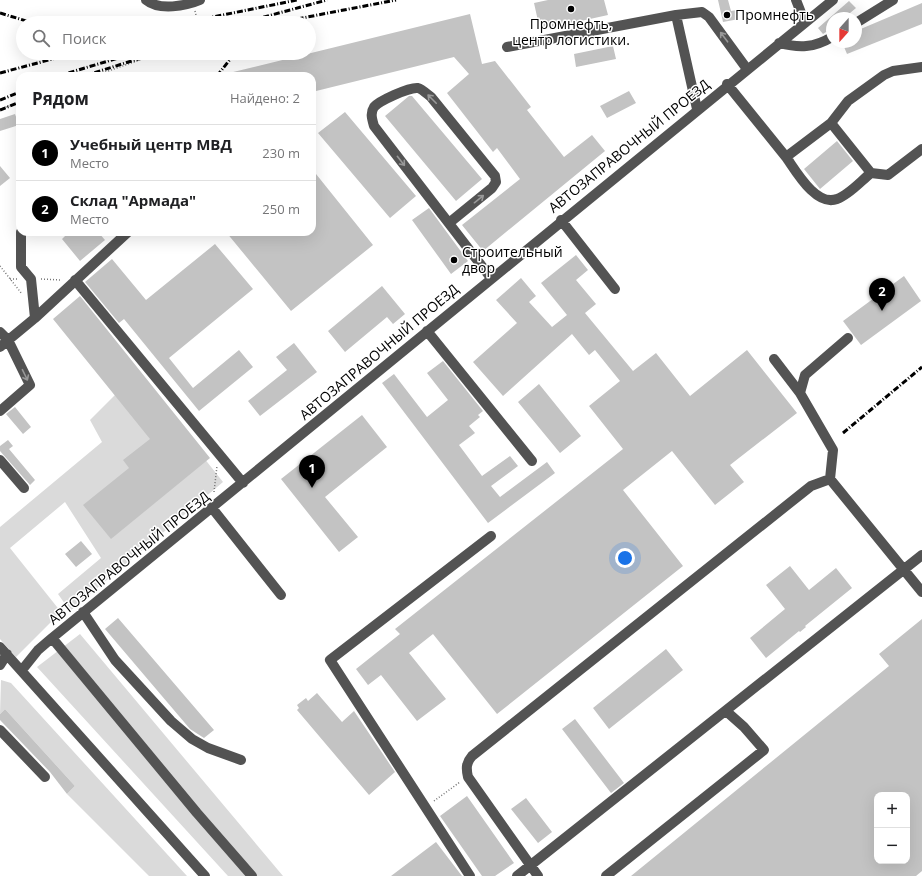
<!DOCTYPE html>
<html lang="ru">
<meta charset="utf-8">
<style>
body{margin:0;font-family:"Open Sans",sans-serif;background:#f6f6f6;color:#202124}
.controls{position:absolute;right:12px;bottom:12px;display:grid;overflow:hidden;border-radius:8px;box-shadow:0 4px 16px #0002}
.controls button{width:36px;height:36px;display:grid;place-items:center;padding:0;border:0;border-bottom:1px solid #e0e0e0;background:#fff;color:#202124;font:20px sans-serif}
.compass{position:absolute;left:826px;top:12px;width:36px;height:36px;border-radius:50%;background:#fff;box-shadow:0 4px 16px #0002;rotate:201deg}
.you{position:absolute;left:625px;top:558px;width:14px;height:14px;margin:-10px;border:3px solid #fff;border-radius:50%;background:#1a73e8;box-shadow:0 0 0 6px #1a73e833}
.badge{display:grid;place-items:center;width:26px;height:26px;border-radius:50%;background:#000;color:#fff;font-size:13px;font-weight:700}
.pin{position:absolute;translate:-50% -33px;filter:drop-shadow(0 1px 2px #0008)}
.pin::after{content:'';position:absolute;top:21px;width:14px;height:12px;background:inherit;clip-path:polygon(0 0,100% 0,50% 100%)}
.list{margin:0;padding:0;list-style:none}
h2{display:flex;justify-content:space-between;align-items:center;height:52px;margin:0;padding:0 16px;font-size:17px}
h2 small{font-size:13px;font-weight:400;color:#757577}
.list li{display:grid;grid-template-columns:26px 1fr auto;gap:12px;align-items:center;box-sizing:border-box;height:56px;padding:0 16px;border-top:1px solid #e0e0e0}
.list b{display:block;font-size:15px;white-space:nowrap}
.list p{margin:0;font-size:13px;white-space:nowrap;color:#757577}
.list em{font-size:13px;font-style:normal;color:#757577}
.icon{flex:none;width:22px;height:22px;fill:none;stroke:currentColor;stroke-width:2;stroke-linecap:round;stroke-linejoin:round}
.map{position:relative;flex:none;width:922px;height:876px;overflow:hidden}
.search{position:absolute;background:#fff;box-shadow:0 4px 16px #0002;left:16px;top:16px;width:300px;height:44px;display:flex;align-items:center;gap:10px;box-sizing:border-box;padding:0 14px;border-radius:22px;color:#757577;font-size:15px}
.panel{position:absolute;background:#fff;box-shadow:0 4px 16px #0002;left:16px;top:72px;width:300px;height:164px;border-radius:12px}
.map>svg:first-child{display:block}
</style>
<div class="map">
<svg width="922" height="876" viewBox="0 0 922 876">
<rect width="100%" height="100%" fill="#fff"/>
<!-- green -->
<path fill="#dadada" d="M78,299L223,482L70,611L58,594L101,558L65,502L10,548L61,612L16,657L0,639V527L102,442L90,420L128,382Z
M80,634L283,876H228L37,667Z
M1,680L11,683L187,876H149L67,794L75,786L5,709L0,714Z"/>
<!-- building -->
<path fill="#c3c3c3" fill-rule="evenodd" d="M548,0H604L608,15L540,30L534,3Z
M718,0H728L731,11L737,10L739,19L723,22Z
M849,1L856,8L844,18H832V28L823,34L818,28Z
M922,3V24L847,54L842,42H856V31Z
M470,14L482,64L495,61L531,107L527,110L564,157L592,135L605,151L483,251L462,225L520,179L497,148L493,152L447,93L469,74L454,57L312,92V76H229V73Z
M613,46L616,59L576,67L574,54Z
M629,91L636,103L607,118L600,106Z
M409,96H412L482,179L456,201L385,116Z
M345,112L416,196L390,218L318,133Z
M15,114L19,125L0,131V119Z
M837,141L853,161L820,189L804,169Z
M0,166L10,178L0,186Z
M312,169L373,245L291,311L226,232H312Z
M429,208L468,261L451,274L412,220Z
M69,232H98L105,240L80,261L62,239Z
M215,244L253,289L169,358L193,388L239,350L253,367L199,411L124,319L119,323L85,282L112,259L146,300Z
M576,255L588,270L576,280L596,304L585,313L633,371L656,353L690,396L747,350L797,413L730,465L744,482L715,505L672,451L623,490L683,566L497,714L433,634L409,653L446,699L417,721L381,675L368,685L356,669L400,634L395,629L623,449L589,406L620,381L595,350L589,355L572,334L503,396L473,362L517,323L496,300L521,278L536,296L529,302L552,327L567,315L541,283Z
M904,276L921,301L861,345L843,321Z
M382,286L405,314L393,324L387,317L345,352L328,331Z
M80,296L210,458L111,539L83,505L129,468L123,460L150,439L53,319Z
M294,343L317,372L260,416L248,401L287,370L276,357Z
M443,361L483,411L478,415L480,417L469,426L475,433L459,445L482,476L510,456L518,466L491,486L500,497L547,462L555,473L488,523L382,383L394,374L427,417L448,400L427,373Z
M539,384L581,436L560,453L518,402Z
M15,407L31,427L23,434L6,414Z
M362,415L387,447L325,497L358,537L339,552L281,479Z
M8,440L13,446L9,449L35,480L30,485L0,451V446Z
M81,541L92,554L76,567L65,554Z
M790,566L809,590L836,568L852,588L805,626L806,627L800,632L799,631L766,658L750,638L785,609L766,585Z
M118,618L214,730L204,738L190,729L105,629Z
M922,619V871L916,876H631L889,666L879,654ZM877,795H907V861H877Z
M666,649L683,670L609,729L593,708Z
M317,693L342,722L354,711L395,772L369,795L297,710L299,708L297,705L306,698L308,701Z
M5,709L75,786L67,794L50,772L0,720V714Z
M575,719L624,783L611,793L562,729Z
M467,796L514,863L495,876H482L440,816Z
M526,798L552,832L538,843L511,809Z
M436,842L462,876H391Z"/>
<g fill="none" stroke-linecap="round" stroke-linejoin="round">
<!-- path -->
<path stroke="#757575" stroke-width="1.5" stroke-dasharray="1 2" stroke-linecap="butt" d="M195,11L198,23
M94,76L160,53
M0,109L20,102
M0,266L22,294
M10,279H19
M41,279L61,280
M214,492L217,466
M434,801L460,782"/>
<!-- minor -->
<path stroke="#535353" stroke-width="10" d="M146,0C159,11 186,6 200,0
M796,0L805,23
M676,15L702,12L709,17L747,69
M856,23L893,0
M779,43C799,48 814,48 832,37
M507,47L676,15L697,109
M727,84L786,157L831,123L848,101L884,75L893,71L922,67
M831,123L871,173L888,175L922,149
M786,157C796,171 816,207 837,199C849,195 861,181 871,173
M561,220L615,289
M449,223L492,188L496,182L495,176L431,97C427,94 422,89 418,88C409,87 379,101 374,107C370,113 372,119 374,126L491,278
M21,232V267L31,279L35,318
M75,280L243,483
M427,331L532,461
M0,332L8,340L30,385L0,411
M0,347L35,318L128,232
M774,359L800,393L833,450L830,479
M800,393L805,375L848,338
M0,460L24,488
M212,508L281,595
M83,612L115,660L171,721L192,739L208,748L241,760
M52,638L197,813L252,876
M0,647L205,876
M0,665L7,654
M22,670L38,650L52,638L833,0
M0,730L45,777
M470,876L330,660L491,536
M517,876L922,555
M538,876L468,777C466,768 466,763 472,756L811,486L830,479L922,592
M606,876L764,750L744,727L726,711"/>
<!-- rail -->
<path stroke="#000" stroke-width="3" stroke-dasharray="6 2 1 2" stroke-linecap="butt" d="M0,13L33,23
M183,23L297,0
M242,23L327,0
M276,23L396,0
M0,73L75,53
M58,76L135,53
M84,76L157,53
M217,76L235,53
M0,100L20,92
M0,110L20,102
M843,433L922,367"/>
</g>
<!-- one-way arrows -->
<defs><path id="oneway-shaft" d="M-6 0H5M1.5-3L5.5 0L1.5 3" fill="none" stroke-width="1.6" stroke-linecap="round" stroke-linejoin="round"/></defs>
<g stroke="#989898">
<use href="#oneway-shaft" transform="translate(724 37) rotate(-127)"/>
<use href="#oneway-shaft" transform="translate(432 99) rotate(-135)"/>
<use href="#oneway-shaft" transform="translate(401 161) rotate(52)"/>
<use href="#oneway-shaft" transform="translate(479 199) rotate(-39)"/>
<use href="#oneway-shaft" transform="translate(25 375) rotate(64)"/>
</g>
<!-- markers -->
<g fill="#000" stroke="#fff" stroke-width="1.5">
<circle cx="571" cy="9" r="4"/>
<circle cx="727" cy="15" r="4"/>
<circle cx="454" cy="260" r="4"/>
</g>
<g text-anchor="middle" stroke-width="3" stroke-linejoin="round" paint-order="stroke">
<!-- poi labels -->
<g font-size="14" fill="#000" stroke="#fff" text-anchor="start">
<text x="735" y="20">Промнефть</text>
<text x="571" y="29" text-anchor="middle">Промнефть,<tspan x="571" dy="16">центр логистики.</tspan></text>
<text x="462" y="257">Строительный<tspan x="462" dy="16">двор</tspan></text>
</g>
<!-- street labels -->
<g font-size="14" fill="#000" stroke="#fff">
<text transform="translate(629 146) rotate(-39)" y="5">АВТОЗАПРАВОЧНЫЙ ПРОЕЗД</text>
<text transform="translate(379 352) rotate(-40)" y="5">АВТОЗАПРАВОЧНЫЙ ПРОЕЗД</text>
<text transform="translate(129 558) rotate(-39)" y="5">АВТОЗАПРАВОЧНЫЙ ПРОЕЗД</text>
</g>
</g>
</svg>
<div class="controls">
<button>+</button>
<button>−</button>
</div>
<svg class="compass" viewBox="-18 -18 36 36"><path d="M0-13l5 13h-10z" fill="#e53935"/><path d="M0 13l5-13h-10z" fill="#757577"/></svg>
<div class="you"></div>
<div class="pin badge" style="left:312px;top:488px">1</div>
<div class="pin badge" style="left:882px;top:311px">2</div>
<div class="search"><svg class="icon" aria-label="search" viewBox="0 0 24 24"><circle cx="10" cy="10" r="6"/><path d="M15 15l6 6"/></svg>Поиск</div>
<section class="panel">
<h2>Рядом<small>Найдено: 2</small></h2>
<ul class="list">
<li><span class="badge">1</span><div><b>Учебный центр МВД</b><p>Место</p></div><em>230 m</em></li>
<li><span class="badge">2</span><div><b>Склад &quot;Армада&quot;</b><p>Место</p></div><em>250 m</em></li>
</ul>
</section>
</div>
